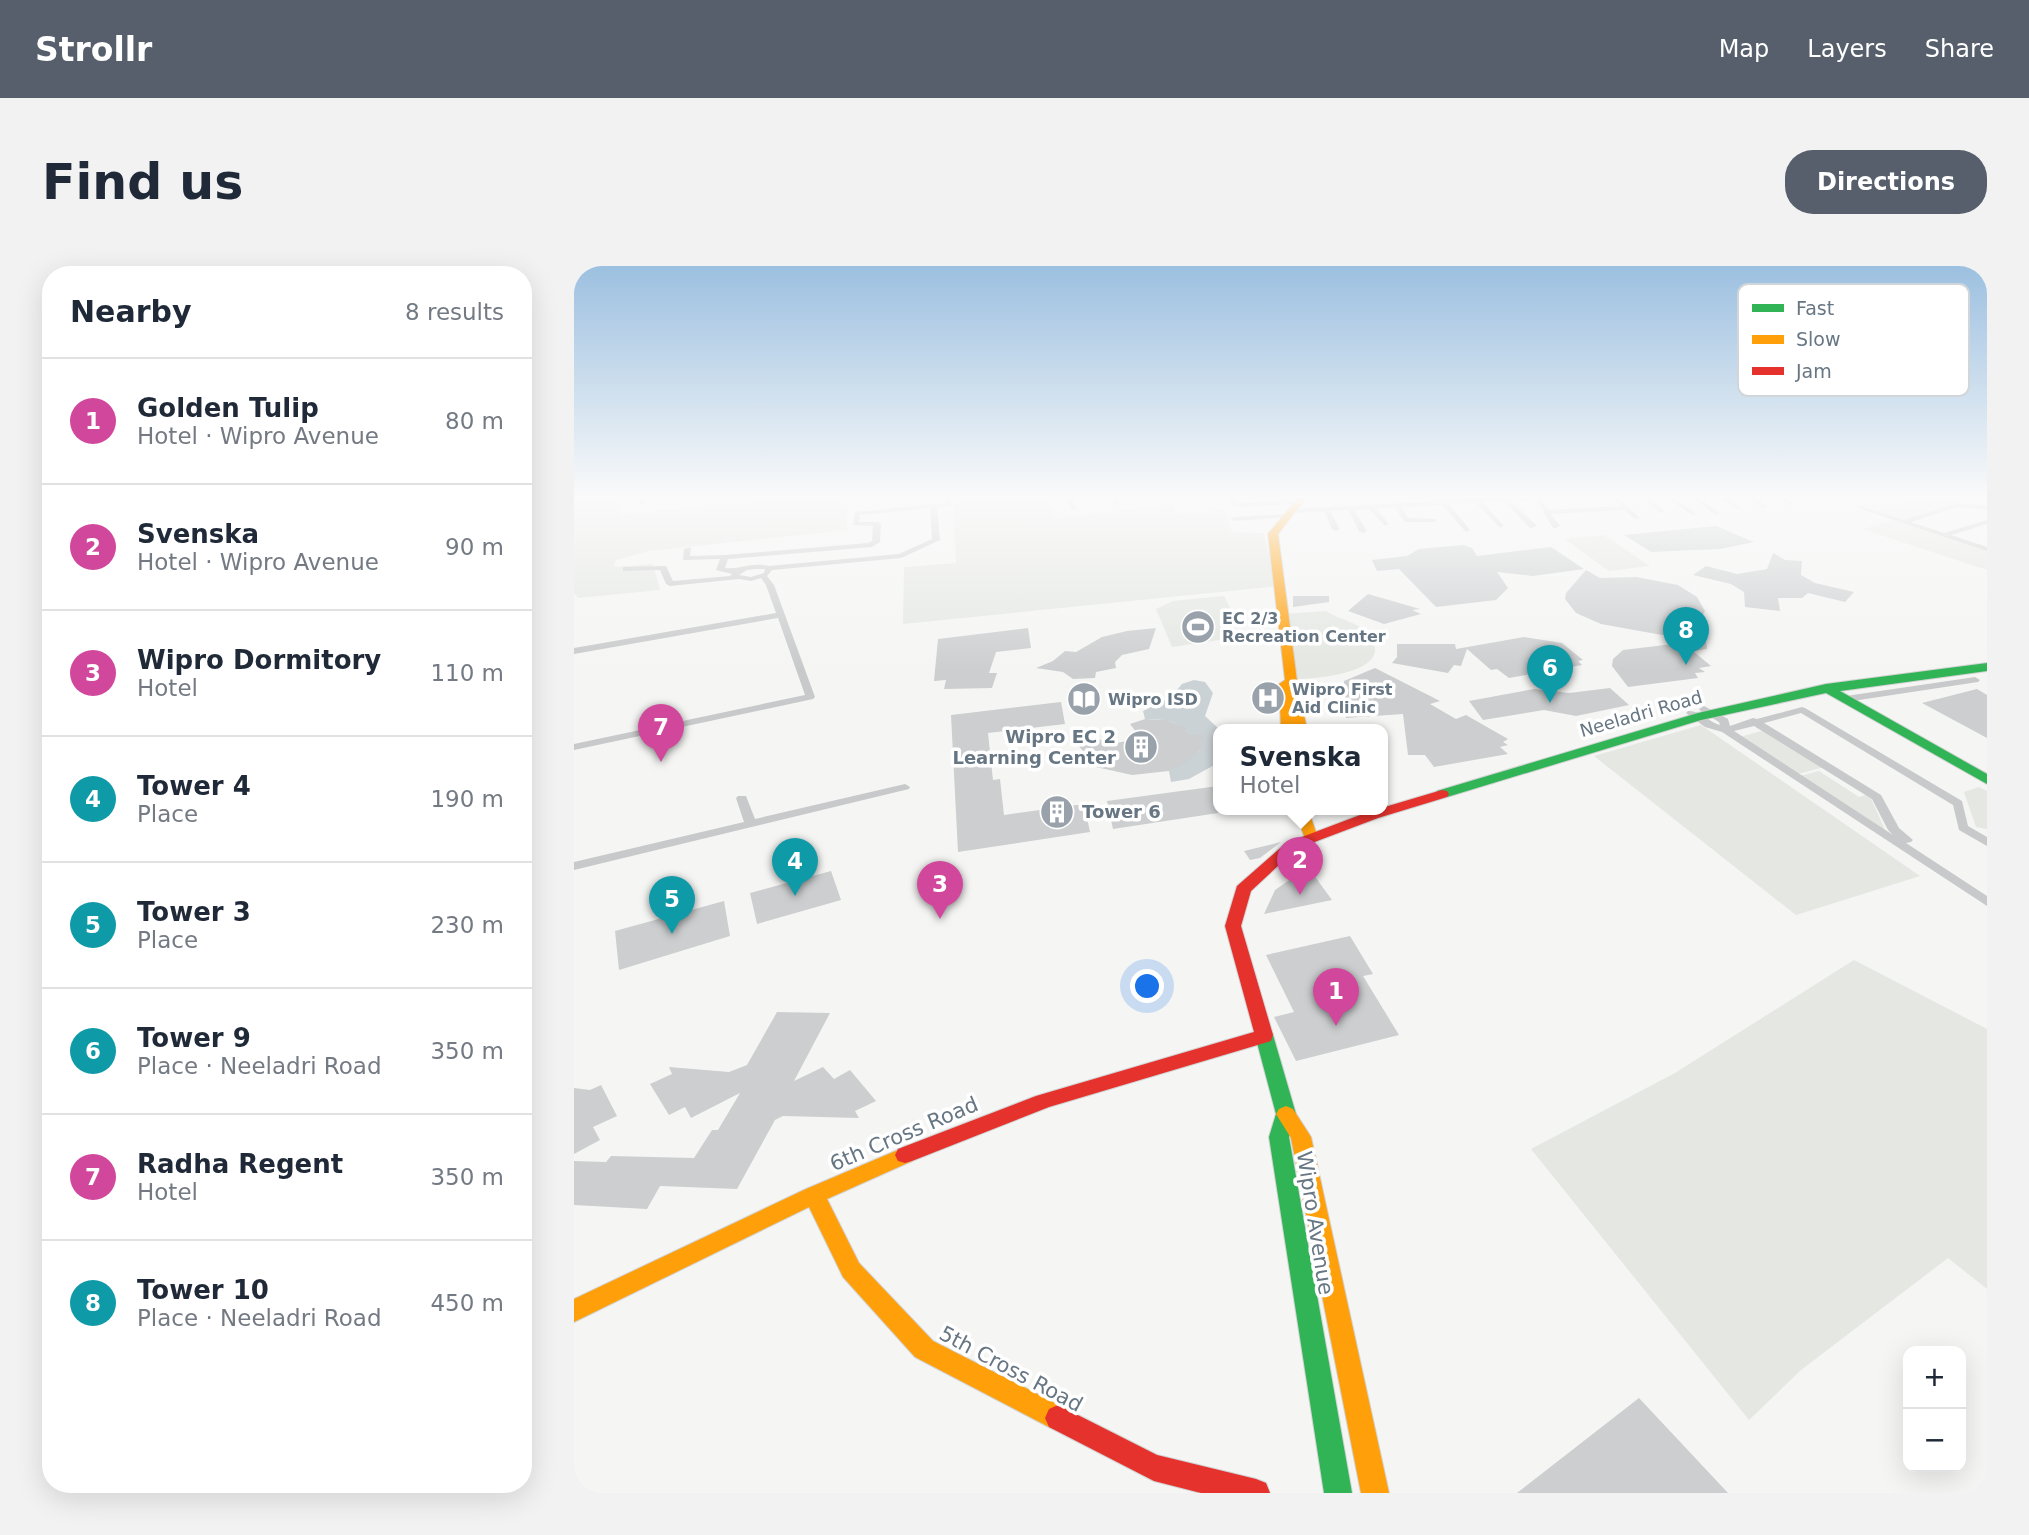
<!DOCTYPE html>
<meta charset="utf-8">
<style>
body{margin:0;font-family:"DejaVu Sans",sans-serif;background:#f2f2f3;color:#1f2937}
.controls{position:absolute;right:21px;bottom:21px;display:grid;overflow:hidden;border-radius:14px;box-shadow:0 7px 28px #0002}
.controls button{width:63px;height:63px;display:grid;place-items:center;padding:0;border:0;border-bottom:2px solid #e0e1e3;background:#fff;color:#1f2937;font:35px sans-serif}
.you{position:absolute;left:574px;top:721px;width:24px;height:24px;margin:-18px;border:5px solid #fff;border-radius:50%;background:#1a73e8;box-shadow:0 0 0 10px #1a73e833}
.badge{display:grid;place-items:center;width:46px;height:46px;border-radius:50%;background:#565f6b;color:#fff;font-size:23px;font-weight:700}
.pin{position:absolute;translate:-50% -58px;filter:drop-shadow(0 2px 4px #0008)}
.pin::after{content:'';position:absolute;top:37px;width:24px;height:21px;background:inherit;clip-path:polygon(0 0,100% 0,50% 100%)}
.popup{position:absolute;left:639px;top:458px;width:175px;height:91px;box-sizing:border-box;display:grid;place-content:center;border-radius:14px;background:#fff;filter:drop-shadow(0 2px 5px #0005);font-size:23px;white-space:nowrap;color:#747a83}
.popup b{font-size:26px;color:#1f2937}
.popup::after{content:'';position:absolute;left:50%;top:100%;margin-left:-14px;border:14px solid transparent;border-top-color:#fff}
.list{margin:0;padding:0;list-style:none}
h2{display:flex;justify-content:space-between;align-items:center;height:91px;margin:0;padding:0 28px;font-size:30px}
h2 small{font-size:23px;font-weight:400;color:#747a83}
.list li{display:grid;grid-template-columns:46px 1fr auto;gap:21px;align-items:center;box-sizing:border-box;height:126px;padding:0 28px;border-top:2px solid #e0e1e3}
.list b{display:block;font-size:26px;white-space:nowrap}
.list p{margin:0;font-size:23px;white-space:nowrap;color:#747a83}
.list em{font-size:23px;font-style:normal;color:#747a83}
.map{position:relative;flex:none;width:1413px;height:1227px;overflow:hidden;border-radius:28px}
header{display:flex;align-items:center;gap:42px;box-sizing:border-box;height:98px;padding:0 35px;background:#565f6b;color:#fff}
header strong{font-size:33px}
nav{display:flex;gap:38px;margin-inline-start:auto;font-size:24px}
.intro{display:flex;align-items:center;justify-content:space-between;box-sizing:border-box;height:168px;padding:0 42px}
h1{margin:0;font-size:49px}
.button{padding:18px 32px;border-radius:28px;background:#565f6b;color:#fff;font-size:24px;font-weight:700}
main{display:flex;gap:42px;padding:0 42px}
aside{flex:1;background:#fff;border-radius:28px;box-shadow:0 7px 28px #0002}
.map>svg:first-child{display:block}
</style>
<header>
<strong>Strollr</strong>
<nav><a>Map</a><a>Layers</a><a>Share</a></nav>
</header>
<div class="intro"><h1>Find us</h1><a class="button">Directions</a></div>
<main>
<aside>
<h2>Nearby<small>8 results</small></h2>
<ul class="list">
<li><span class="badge" style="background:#d1479c">1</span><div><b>Golden Tulip</b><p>Hotel · Wipro Avenue</p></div><em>80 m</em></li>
<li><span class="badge" style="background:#d1479c">2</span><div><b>Svenska</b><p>Hotel · Wipro Avenue</p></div><em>90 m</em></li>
<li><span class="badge" style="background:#d1479c">3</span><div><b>Wipro Dormitory</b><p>Hotel</p></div><em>110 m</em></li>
<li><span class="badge" style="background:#0f9aa8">4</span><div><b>Tower 4</b><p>Place</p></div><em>190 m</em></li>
<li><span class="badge" style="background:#0f9aa8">5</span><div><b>Tower 3</b><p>Place</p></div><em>230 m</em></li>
<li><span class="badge" style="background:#0f9aa8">6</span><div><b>Tower 9</b><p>Place · Neeladri Road</p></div><em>350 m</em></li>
<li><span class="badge" style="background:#d1479c">7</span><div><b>Radha Regent</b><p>Hotel</p></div><em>350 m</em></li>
<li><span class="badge" style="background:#0f9aa8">8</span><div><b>Tower 10</b><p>Place · Neeladri Road</p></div><em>450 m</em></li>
</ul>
</aside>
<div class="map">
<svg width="1413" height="1227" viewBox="0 0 1413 1227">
<rect width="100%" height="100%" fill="#f5f5f4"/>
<!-- green -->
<path fill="#e4e7e2" d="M0,232H50L45,249L214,232H273V264L75,285L42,294L40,301L79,298L86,324L4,332L0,327Z
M379,232H473L482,252L600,239L601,248L650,244L658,266L689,267L705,320L329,358L330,301L382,297Z
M1372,233L1384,239L1330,255L1413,283V304L1288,263L1319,254L1278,239Z
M1030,269L1076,300L1035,305L991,273Z
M650,330L660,349L658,372L598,381L582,343L599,335Z
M752,345C765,354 785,356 795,369C825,408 734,414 716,413L709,348Z
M1127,459L1346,610L1222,649L1020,490Z
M1191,464L1250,501L1224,508L1166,471Z
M1245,505L1285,531L1295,528L1312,566L1226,510Z
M1405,521L1413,525V563L1402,561L1390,526Z
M1280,694L1413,763V1023L1374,992L1227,1104L1175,1154L957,883L1101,807Z"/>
<!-- water -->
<path fill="#cbd2d5" d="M620,414L631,416L639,427L631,450L645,463L644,497L615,513L597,516L595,505L626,485L629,470L617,469C605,454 588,453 571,453L569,445L597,431L608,418Z"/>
<!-- building -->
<path fill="#cccecf" d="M1142,260L1180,276L1146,283L1077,286L1050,269Z
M890,279L898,282L903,290L977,281L1010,303L959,310L923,306L934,322L922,334L862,341L825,303L803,305L798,294L833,290L845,283Z
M1199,287L1211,294L1228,295L1227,309L1241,317L1280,326L1271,336L1234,327L1228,332H1204L1206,345L1171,341L1170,326L1157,318L1119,309L1132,300L1163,308L1193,303Z
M1012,304L1026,312L1062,311L1104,319L1123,331L1131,345L1127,353L1118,359L1088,369L1027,358L1002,347L991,333L992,327Z
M794,328L846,343L838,344L847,348L810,358L774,345Z
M719,330H755V336L719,341Z
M454,362L457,382L422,386L415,407H423L418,422L370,423L372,414L360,415L364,373Z
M582,362L575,383L548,389L541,396L542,402L522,406L521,412L499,413L489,406L462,402L479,395L491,385L502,386L528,371L553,365Z
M950,371L988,377L1009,394L1004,395L1008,399L935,412L923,403L917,404L893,383L887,400L880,399L874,407L818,397L823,391V378H881L882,383Z
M1132,374L1133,383L1119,385L1137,400L1125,402L1131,406L1121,407L1124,412L1054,421L1038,400L1039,393L1049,384Z
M801,402L866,435L856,438L882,453L892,449L934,473L929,476L934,479L926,481L934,488L860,501L851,489H834L829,448L772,452L770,415Z
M1036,422L1055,439L1002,450L970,444L909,454L895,435L960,423L995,427Z
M1403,423L1413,429V472L1348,437Z
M487,436L491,458L414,467L419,514L426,513L430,549L510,538L516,566L384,586L377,449Z
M571,453L592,454L609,460L617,469H630L627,484L611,497L595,505L558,509L522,501L504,479L506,473L536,474L537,478L553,475L563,467L556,458Z
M644,520V547L539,563L533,535Z
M707,576L686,592L676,594L670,585Z
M734,601L758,634L690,648L701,624Z
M257,605L267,634L183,658L176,627Z
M150,635L156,670L45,704L41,665Z
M776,670L799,708L789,710L825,769L722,795L700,751L720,746L692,689Z
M203,746L256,747L220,815L249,801L260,813L276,804L302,835L281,845L285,852L209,850L201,854L163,923L86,920L73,943L0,939V895L32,896L37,890L120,892L138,864H144L166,827L117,852L111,841L95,849L76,818L98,808L95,801L155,806L173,799Z
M27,819L43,850L19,861L26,874L0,888V822L16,824Z
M1065,1132L1154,1227H943Z"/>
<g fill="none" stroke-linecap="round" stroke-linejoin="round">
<!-- fast casing -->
<g stroke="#d2d3d4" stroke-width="2">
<path id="fast" d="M1413,397V405L1266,425L1413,508V518L1252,427L1127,454L873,531H863L861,528L863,525L1124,447L1252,418Z
M690,762L697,764L699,769L722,848L715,871L778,1227H750L695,871L702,848L681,769L683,764Z"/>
</g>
<!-- slow casing -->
<g stroke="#d2d3d4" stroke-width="2">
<path id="slow" d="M724,232H732L704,268L723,415L733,463H720L719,456V463H707L705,418L711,414L694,268Z
M720,543H734L744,572L742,575H732Z
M712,840L719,843L737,871L815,1227H787L717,872L702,848L705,843Z
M331,881L338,883L341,889L338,895L253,933L285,997L359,1075L493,1143L497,1152L493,1161L484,1165L475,1161L341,1091L269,1011L235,941L0,1056V1033L232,923Z"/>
</g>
<!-- jam casing -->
<g stroke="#d2d3d4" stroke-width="2">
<path id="jam" d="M868,524L873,525L875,528L873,531L804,552L722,583L677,625L667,660L699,769L697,775L475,841L338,895L331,897L324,895L321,889L324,883L462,830L680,766L651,660L663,620L712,577L794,546Z
M484,1139L583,1189L682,1213L692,1217L696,1227H627L580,1215L475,1161L471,1152L475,1143Z"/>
</g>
<!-- street -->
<path fill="#c8c9ca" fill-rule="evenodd" d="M68,232H74L68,239L65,237Z
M144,232H150L146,236L143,234Z
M371,232H377V239L363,242L366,274L327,292L198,304L193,310L200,319L241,431L239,433L0,484V478L231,429L204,352L0,388V382L202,347L192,319L187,312L177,315L165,313L96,320L92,318L86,304L52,305H49V301L92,300L99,315L156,310L158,308L142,304L146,293L109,294L110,283L117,281L116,290L151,289L294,277L298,275L299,260L279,259L281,246L371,237ZM356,242L358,273L325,288L195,300C177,296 166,304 151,302L154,293L298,281L306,276L307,258L303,256H285L286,249ZM180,303H191L190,307L177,311L165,309L173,304Z
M492,232H498L503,244H499Z
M536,232H542L546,238L541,239Z
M653,232H659L663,237L725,234L728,236L725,238L661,241Z
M863,232H869L872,234L898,232H956L953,234L937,235L963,260L956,262L930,235L909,236L930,260L926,262L902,237L875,238L896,264L892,266L868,239L827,241L834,252L862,253V255L860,256H832L830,255L820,241L802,242L815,258L811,260L795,243L780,244L793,265L789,267L785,265L774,244L756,245L766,263L762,265L758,263L750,245L718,247L715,245L718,243L865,235Z
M959,232H966L975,244L1046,240L1038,232H1045L1066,252L1061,253L1050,244L977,248L986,260L982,262H979L969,246L970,244Z
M1068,232H1075L1091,246L1086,247Z
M1093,232H1100L1123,248L1118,249Z
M1119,232H1126L1146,248L1141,249Z
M1147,232H1154L1167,242L1162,243Z
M1175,232H1182L1194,241L1189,242Z
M1204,232H1212L1220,238L1215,239Z
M1270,232H1280V233L1277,235Z
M1384,237L1413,240V244L1384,241L1337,256L1370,267L1413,254V258L1377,269L1413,281V285L1281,241L1286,240L1330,254Z
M713,248L716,250L715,251L660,255L657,253L660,251Z
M1401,411L1406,414L1404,416L1272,436L1267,433L1272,430Z
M1130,440L1154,453L1156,460L1179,452L1183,453L1228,441L1231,442L1388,535L1394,560L1413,571V580L1385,564L1379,539L1227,447L1190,457L1307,529L1325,562L1339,574L1337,576L1332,577L1413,630V640L1148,466L1131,461L1112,447L1114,445C1125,444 1135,456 1146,459L1145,456L1127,445L1125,443ZM1180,460L1298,533L1314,564L1319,569L1160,465Z
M331,518L336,521L335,523L0,604V596L170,556L162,532L164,530H172L181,553Z"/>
<!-- fast -->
<use href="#fast" fill="#30b455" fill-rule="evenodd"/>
<!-- slow -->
<use href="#slow" fill="#ff9f0a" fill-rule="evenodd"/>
<!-- jam -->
<use href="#jam" fill="#e5322d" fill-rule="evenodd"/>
</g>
<!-- sky -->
<linearGradient id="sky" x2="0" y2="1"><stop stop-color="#9cc0e0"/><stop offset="0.57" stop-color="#fafafa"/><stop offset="1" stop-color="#fafafa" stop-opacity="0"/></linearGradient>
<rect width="1413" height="404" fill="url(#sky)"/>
<!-- icons -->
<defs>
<g id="stadium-disc" transform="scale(1.75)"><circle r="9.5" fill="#99a2ab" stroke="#fff"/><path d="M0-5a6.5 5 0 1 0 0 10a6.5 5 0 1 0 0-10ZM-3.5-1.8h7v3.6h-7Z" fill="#fff"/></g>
<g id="hospital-disc" transform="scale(1.75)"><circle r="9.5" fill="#99a2ab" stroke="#fff"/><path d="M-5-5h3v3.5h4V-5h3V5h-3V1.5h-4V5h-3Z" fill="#fff"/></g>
<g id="library-disc" transform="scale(1.75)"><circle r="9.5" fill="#99a2ab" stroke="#fff"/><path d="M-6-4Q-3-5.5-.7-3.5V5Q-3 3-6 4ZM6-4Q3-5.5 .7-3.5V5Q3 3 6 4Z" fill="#fff"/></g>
<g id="building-disc" transform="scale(1.75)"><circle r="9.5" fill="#99a2ab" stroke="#fff"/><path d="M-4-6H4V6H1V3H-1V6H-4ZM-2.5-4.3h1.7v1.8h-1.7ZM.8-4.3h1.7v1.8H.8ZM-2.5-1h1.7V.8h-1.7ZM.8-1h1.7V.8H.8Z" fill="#fff"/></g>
</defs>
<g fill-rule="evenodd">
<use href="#stadium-disc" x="624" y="361"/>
<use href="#hospital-disc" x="694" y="432"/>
<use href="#library-disc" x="510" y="433"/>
<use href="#building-disc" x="567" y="481"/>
<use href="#building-disc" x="483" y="546"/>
</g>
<g text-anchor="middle" stroke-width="7" stroke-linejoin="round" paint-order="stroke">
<!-- far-poi labels -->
<g font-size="16" font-weight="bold" fill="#677683" stroke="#fff" text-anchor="start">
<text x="648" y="358">EC 2/3<tspan x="648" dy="18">Recreation Center</tspan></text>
<text x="718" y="429">Wipro First<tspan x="718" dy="18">Aid Clinic</tspan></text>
<text x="534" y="439">Wipro ISD</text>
</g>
<!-- street labels -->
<g font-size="18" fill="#677683" stroke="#fff">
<text transform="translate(1067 448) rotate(-16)" y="6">Neeladri Road</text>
</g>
<!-- poi labels -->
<g font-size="18" font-weight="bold" fill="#677683" stroke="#fff" text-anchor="end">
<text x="542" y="477">Wipro EC 2<tspan x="542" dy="21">Learning Center</tspan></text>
<text x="508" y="552" text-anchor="start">Tower 6</text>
</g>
<!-- near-street labels -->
<g font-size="21" fill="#677683" stroke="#fff">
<text transform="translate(330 868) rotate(-23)" y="7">6th Cross Road</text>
<text transform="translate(741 957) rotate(81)" y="7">Wipro Avenue</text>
<text transform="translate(437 1103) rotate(28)" y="7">5th Cross Road</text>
</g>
</g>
<!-- legend -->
<rect x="1164" y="18" width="231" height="112" rx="10" fill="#fff" stroke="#d1d6da" stroke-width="2"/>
<rect x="1178" y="38" width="32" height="8" fill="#30b455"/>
<rect x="1178" y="69" width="32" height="9" fill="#ff9f0a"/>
<rect x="1178" y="101" width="32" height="8" fill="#e5322d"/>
<g font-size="19" fill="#677683">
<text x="1222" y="49">Fast</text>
<text x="1222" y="80">Slow</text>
<text x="1222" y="112">Jam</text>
</g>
</svg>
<div class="controls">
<button>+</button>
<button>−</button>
</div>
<div class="you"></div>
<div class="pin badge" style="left:762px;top:760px;background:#d1479c">1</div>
<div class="pin badge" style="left:726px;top:629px;background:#d1479c">2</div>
<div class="popup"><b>Svenska</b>Hotel</div>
<div class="pin badge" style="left:366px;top:653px;background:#d1479c">3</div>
<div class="pin badge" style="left:221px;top:630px;background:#0f9aa8">4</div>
<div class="pin badge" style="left:98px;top:668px;background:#0f9aa8">5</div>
<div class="pin badge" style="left:976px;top:437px;background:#0f9aa8">6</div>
<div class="pin badge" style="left:87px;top:496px;background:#d1479c">7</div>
<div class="pin badge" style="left:1112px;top:399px;background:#0f9aa8">8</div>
</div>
</main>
